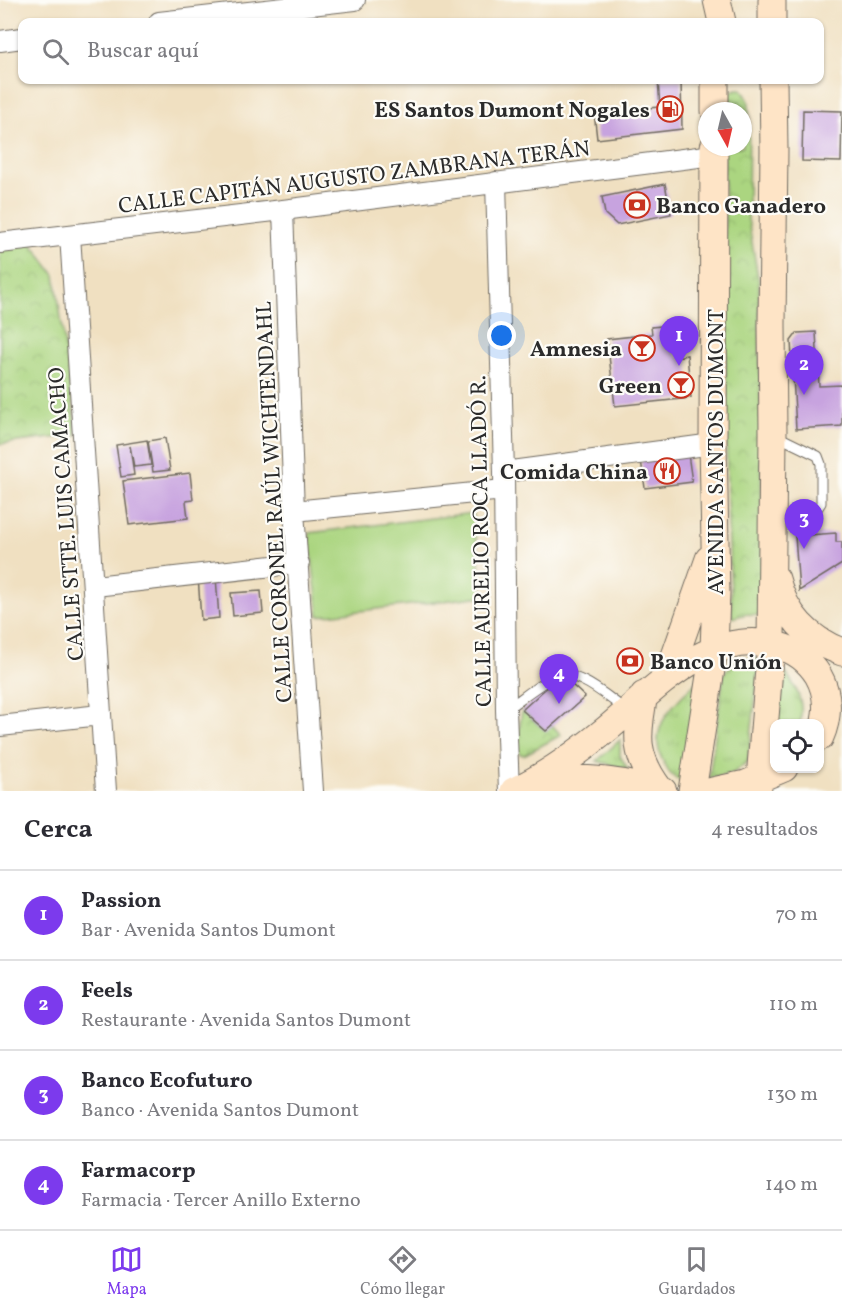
<!DOCTYPE html>
<html lang="es">
<meta charset="utf-8">
<style>
body{margin:0;font-family:Vollkorn,serif;background:#f2f2f3;color:#2b2b33}
.controls{position:absolute;right:18px;bottom:18px;display:grid;overflow:hidden;border-radius:12px;box-shadow:0 2px 4px #0004}
.controls button{width:54px;height:54px;display:grid;place-items:center;padding:0;border:0;border-bottom:2px solid #e1e1e2;background:#fff;color:#2b2b33;font:30px sans-serif}
.compass{position:absolute;left:698px;top:102px;width:54px;height:54px;border-radius:50%;background:#fff;box-shadow:0 2px 4px #0004;rotate:172deg}
.you{position:absolute;left:502px;top:336px;width:21px;height:21px;margin:-15px;border:4px solid #fff;border-radius:50%;background:#1a73e8;box-shadow:0 0 0 9px #1a73e833}
.badge{display:grid;place-items:center;width:39px;height:39px;border-radius:50%;background:#7c3aed;color:#fff;font-size:20px;font-weight:700}
.pin{position:absolute;translate:-50% -50px;filter:drop-shadow(0 2px 3px #0008)}
.pin::after{content:'';position:absolute;top:32px;width:21px;height:18px;background:inherit;clip-path:polygon(0 0,100% 0,50% 100%)}
.list{margin:0;padding:0;list-style:none}
h2{display:flex;justify-content:space-between;align-items:center;height:78px;margin:0;padding:0 24px;font-size:26px}
h2 small{font-size:20px;font-weight:400;color:#7c7c81}
.list li{display:grid;grid-template-columns:39px 1fr auto;gap:18px;align-items:center;box-sizing:border-box;height:90px;padding:0 24px;border-top:2px solid #e1e1e2}
.list b{display:block;font-size:22px;white-space:nowrap}
.list p{margin:0;font-size:20px;white-space:nowrap;color:#7c7c81}
.list em{font-size:20px;font-style:normal;color:#7c7c81}
.icon{flex:none;width:33px;height:33px;fill:none;stroke:currentColor;stroke-width:2;stroke-linecap:round;stroke-linejoin:round}
.map{position:relative;flex:none;width:842px;height:791px;overflow:hidden}
.search{position:absolute;background:#fff;box-shadow:0 2px 4px #0004;left:18px;right:18px;top:18px;height:66px;display:flex;align-items:center;gap:15px;box-sizing:border-box;padding:0 21px;border-radius:12px;color:#7c7c81;font-size:22px}
.sheet{height:438px;background:#fff}
nav{display:flex;justify-content:space-around;align-items:center;box-sizing:border-box;height:84px;border-top:2px solid #e1e1e2;background:#fff;font-size:16px;color:#7c7c81}
nav a{display:grid;justify-items:center;gap:3px}
nav .on{color:#7c3aed}
.map>svg:first-child{display:block}
</style>
<div class="map">
<svg width="842" height="791" viewBox="0 0 842 791">
<defs>
<pattern id="grass-tufts" width="24" height="20" patternUnits="userSpaceOnUse" patternTransform="scale(1.5)"><rect width="24" height="20" fill="#abd580"/><path d="M3 7l-1-3M5 7V3M7 7l1-3M15 17l-1-3M17 17v-4M19 17l1-3" fill="none" stroke="#93b76f"/></pattern>
<pattern id="park-crowns" width="20" height="18" patternUnits="userSpaceOnUse" patternTransform="scale(1.5)"><rect width="20" height="18" fill="#abd580"/><path d="M2 6a3 3 0 1 1 6 0M12 15a3 3 0 1 1 6 0" fill="none" stroke="#93b76f"/></pattern>
</defs>
<rect width="100%" height="100%" fill="#fdfcf7"/>
<filter id="ink" filterUnits="userSpaceOnUse"><feTurbulence type="fractalNoise" baseFrequency=".0167" numOctaves="2"/><feDisplacementMap in="SourceGraphic" scale="12" xChannelSelector="R" yChannelSelector="G"/><feConvolveMatrix kernelMatrix="1 2 1 2 8 2 1 2 1" color-interpolation-filters="sRGB"/></filter>
<filter id="wash" filterUnits="userSpaceOnUse"><feTurbulence type="fractalNoise" baseFrequency=".008" numOctaves="4" result="noise"/><feDisplacementMap in="SourceGraphic" scale="24" xChannelSelector="R" yChannelSelector="G"/><feGaussianBlur stdDeviation="1.35" result="paint"/><feColorMatrix in="noise" values="0 0 0 0 0 0 0 0 0 0 0 0 0 0 0 0 0 1.4 0 .05"/><feComposite in="paint" operator="in"/></filter>
<g filter="url(#wash)">
<rect width="100%" height="100%" fill="#f0e0c1"/>
<!-- grass -->
<path fill="url(#grass-tufts)" stroke="#6b8056" stroke-width="1.5" d="M754,658L760,660L748,761L733,773L709,779L724,673L738,659Z
M783,669C796,687 805,701 800,723L778,724Z
M699,680L683,782C671,778 667,770 662,759C647,726 677,700 699,680Z
M620,740V756L628,769L597,761Z"/>
<!-- park -->
<path fill="url(#park-crowns)" stroke="#6b8056" stroke-width="1.5" d="M736,89H742L749,101L748,219L759,283L763,616L746,614L732,618L727,498L724,147H743V111H724L726,95Z
M31,243L55,275L77,435L0,444V249Z
M522,710L545,730L552,725L561,735L524,755L520,754L517,749Z"/>
<!-- pitch -->
<path fill="#abd580" stroke="#6b8056" stroke-width="1.5" d="M473,513L483,596L319,616L309,533Z"/>
<g id="blocks">
<!-- building -->
<path fill="#c7a3df" d="M658,80H681L682,129L597,139L594,112L660,107Z
M803,110L842,111L841,162L802,161Z
M665,184L671,214L617,225L605,214L602,197Z
M673,325L677,357L687,355L691,398L615,406L607,339L652,334L651,327Z
M816,332L819,386L842,385V426L796,429L791,341L797,333Z
M165,438L170,470L153,472L148,441Z
M147,440L151,465L134,467L130,446L134,475L121,477L116,445Z
M688,454L692,482L645,488L641,460Z
M190,473L193,500L186,501L188,518L129,525L123,481Z
M836,533V542H842V564L799,591L795,536Z
M198,576L216,577L219,618L201,620Z
M261,591L263,613L233,616L231,593Z
M554,681L563,690L571,684L585,697L546,731L522,710Z"/>
</g>
</g>
<g filter="url(#ink)">
<use href="#blocks" fill-opacity="0" stroke="#706a60" stroke-width="1.5"/>
<g fill="none" stroke-linecap="round" stroke-linejoin="round">
<!-- lane casing -->
<g stroke="#706a60" stroke-width="11">
<path id="lane" d="M775,435L818,456L821,464V503L817,509L797,517L776,522
M507,709C521,699 535,687 550,679C574,665 607,697 626,710"/>
</g>
<!-- street casing -->
<g stroke="#706a60" stroke-width="22">
<path id="street" d="M159,22L355,0
M0,41L22,38
M496,182L504,472L506,710L509,791
M283,210L294,511L313,791
M70,235L106,791
M0,243L283,210L714,155
M504,472L713,444
M294,511L504,490
M95,586L299,563
M0,726L100,715"/>
</g>
<!-- secondary casing -->
<g stroke="#706a60" stroke-width="29">
<path id="secondary" d="M717,0L722,22
M772,0V22
M715,111V80
M776,579C785,615 807,639 842,652
M663,680L675,656L709,559
M644,695C636,736 634,756 660,790L663,791
M536,784C579,774 619,782 660,790
M514,791C546,776 575,755 602,733C652,693 707,626 779,646C795,650 809,661 818,675C829,694 829,717 820,737
M692,791L714,650L716,593L713,444L714,147
M713,791L746,784L784,768
M757,791L760,779L771,644L773,434L772,325L774,150L773,80"/>
</g>
<!-- lane -->
<use href="#lane" stroke="#fff" stroke-width="9"/>
<!-- street -->
<use href="#street" stroke="#fff" stroke-width="20"/>
<!-- secondary -->
<use href="#secondary" stroke="#fee4c6" stroke-width="27"/>
</g>
</g>
<!-- icons -->
<defs>
<g id="fuel-ring" transform="scale(1.35)"><circle r="9.5" fill="#fdfcf7" stroke="#c8321e" stroke-width="1.5"/><path d="M-5.5-6h7V0h2V4h1.3V-2.5L3-4.5l.8-.8L6-3V5H2.5V1h-1V6h-7ZM-4.2-4.7v3.2H.2V-4.7Z" fill="#c8321e"/></g>
<g id="bank-ring" transform="scale(1.35)"><circle r="9.5" fill="#fdfcf7" stroke="#c8321e" stroke-width="1.5"/><path d="M-6-4H6V4H-6ZM0-2.3a2.3 2.3 0 1 0 0 4.6a2.3 2.3 0 1 0 0-4.6Z" fill="#c8321e"/></g>
<g id="bar-ring" transform="scale(1.35)"><circle r="9.5" fill="#fdfcf7" stroke="#c8321e" stroke-width="1.5"/><path d="M-6-5H6L.8 .8V4.5H3.5V6h-7V4.5H-.8V.8Z" fill="#c8321e"/></g>
<g id="restaurant-ring" transform="scale(1.35)"><circle r="9.5" fill="#fdfcf7" stroke="#c8321e" stroke-width="1.5"/><path d="M-5-6h1v4h1v-4h1v4h1v-4h1v5L-1.5 .5V6h-2V.5L-5-1ZM5-6V6H3V1.5H1.5Q1.5-4 5-6Z" fill="#c8321e"/></g>
</defs>
<g fill-rule="evenodd">
<use href="#fuel-ring" x="670" y="109"/>
<use href="#bank-ring" x="637" y="205"/>
<use href="#bar-ring" x="642" y="348"/>
<use href="#bar-ring" x="681" y="385"/>
<use href="#restaurant-ring" x="667" y="471"/>
<use href="#bank-ring" x="630" y="661"/>
</g>
<g text-anchor="middle" stroke-width="4.5" stroke-linejoin="round" paint-order="stroke">
<!-- poi labels -->
<g font-size="22" font-weight="bold" fill="#2b2b2b" stroke="#fdfcf7" text-anchor="end">
<text x="650" y="117">ES Santos Dumont Nogales</text>
<text x="656" y="213" text-anchor="start">Banco Ganadero</text>
<text x="622" y="356">Amnesia</text>
<text x="662" y="393">Green</text>
<text x="648" y="479">Comida China</text>
<text x="650" y="669" text-anchor="start">Banco Unión</text>
</g>
<!-- street labels -->
<g font-size="22" fill="#2b2b2b" stroke="#fdfcf7">
<text transform="translate(354 176) rotate(-7)" y="8">CALLE CAPITÁN AUGUSTO ZAMBRANA TERÁN</text>
<text transform="translate(715 452) rotate(-90)" y="8">AVENIDA SANTOS DUMONT</text>
<text transform="translate(273 502) rotate(-93)" y="8">CALLE CORONEL RAÚL WICHTENDAHL</text>
<text transform="translate(65 514) rotate(-94)" y="8">CALLE STTE. LUIS CAMACHO</text>
<text transform="translate(480 541) rotate(-91)" y="8">CALLE AURELIO ROCA LLADÓ R.</text>
</g>
</g>
</svg>
<div class="controls">
<button><svg class="icon" aria-label="locate" viewBox="0 0 24 24"><circle cx="12" cy="12" r="6"/><path d="M12 2v4M12 18v4M2 12h4M18 12h4"/></svg></button>
</div>
<svg class="compass" viewBox="-18 -18 36 36"><path d="M0-13l5 13h-10z" fill="#e53935"/><path d="M0 13l5-13h-10z" fill="#7c7c81"/></svg>
<div class="you"></div>
<div class="pin badge" style="left:679px;top:366px">1</div>
<div class="pin badge" style="left:804px;top:395px">2</div>
<div class="pin badge" style="left:804px;top:549px">3</div>
<div class="pin badge" style="left:559px;top:704px">4</div>
<div class="search"><svg class="icon" aria-label="search" viewBox="0 0 24 24"><circle cx="10" cy="10" r="6"/><path d="M15 15l6 6"/></svg>Buscar aquí</div>
</div>
<section class="sheet">
<h2>Cerca<small>4 resultados</small></h2>
<ul class="list">
<li><span class="badge">1</span><div><b>Passion</b><p>Bar · Avenida Santos Dumont</p></div><em>70 m</em></li>
<li><span class="badge">2</span><div><b>Feels</b><p>Restaurante · Avenida Santos Dumont</p></div><em>110 m</em></li>
<li><span class="badge">3</span><div><b>Banco Ecofuturo</b><p>Banco · Avenida Santos Dumont</p></div><em>130 m</em></li>
<li><span class="badge">4</span><div><b>Farmacorp</b><p>Farmacia · Tercer Anillo Externo</p></div><em>140 m</em></li>
</ul>
</section>
<nav>
<a class="on"><svg class="icon" aria-label="map" viewBox="0 0 24 24"><path d="M3 6l6-2 6 2 6-2v14l-6 2-6-2-6 2zM9 4v14M15 6v14"/></svg>Mapa</a>
<a><svg class="icon" aria-label="directions" viewBox="0 0 24 24"><path d="M12 3l9 9-9 9-9-9zM9 14v-3h6M13 9l2 2-2 2"/></svg>Cómo llegar</a>
<a><svg class="icon" aria-label="saved" viewBox="0 0 24 24"><path d="M7 4h10v16l-5-4-5 4z"/></svg>Guardados</a>
</nav>
